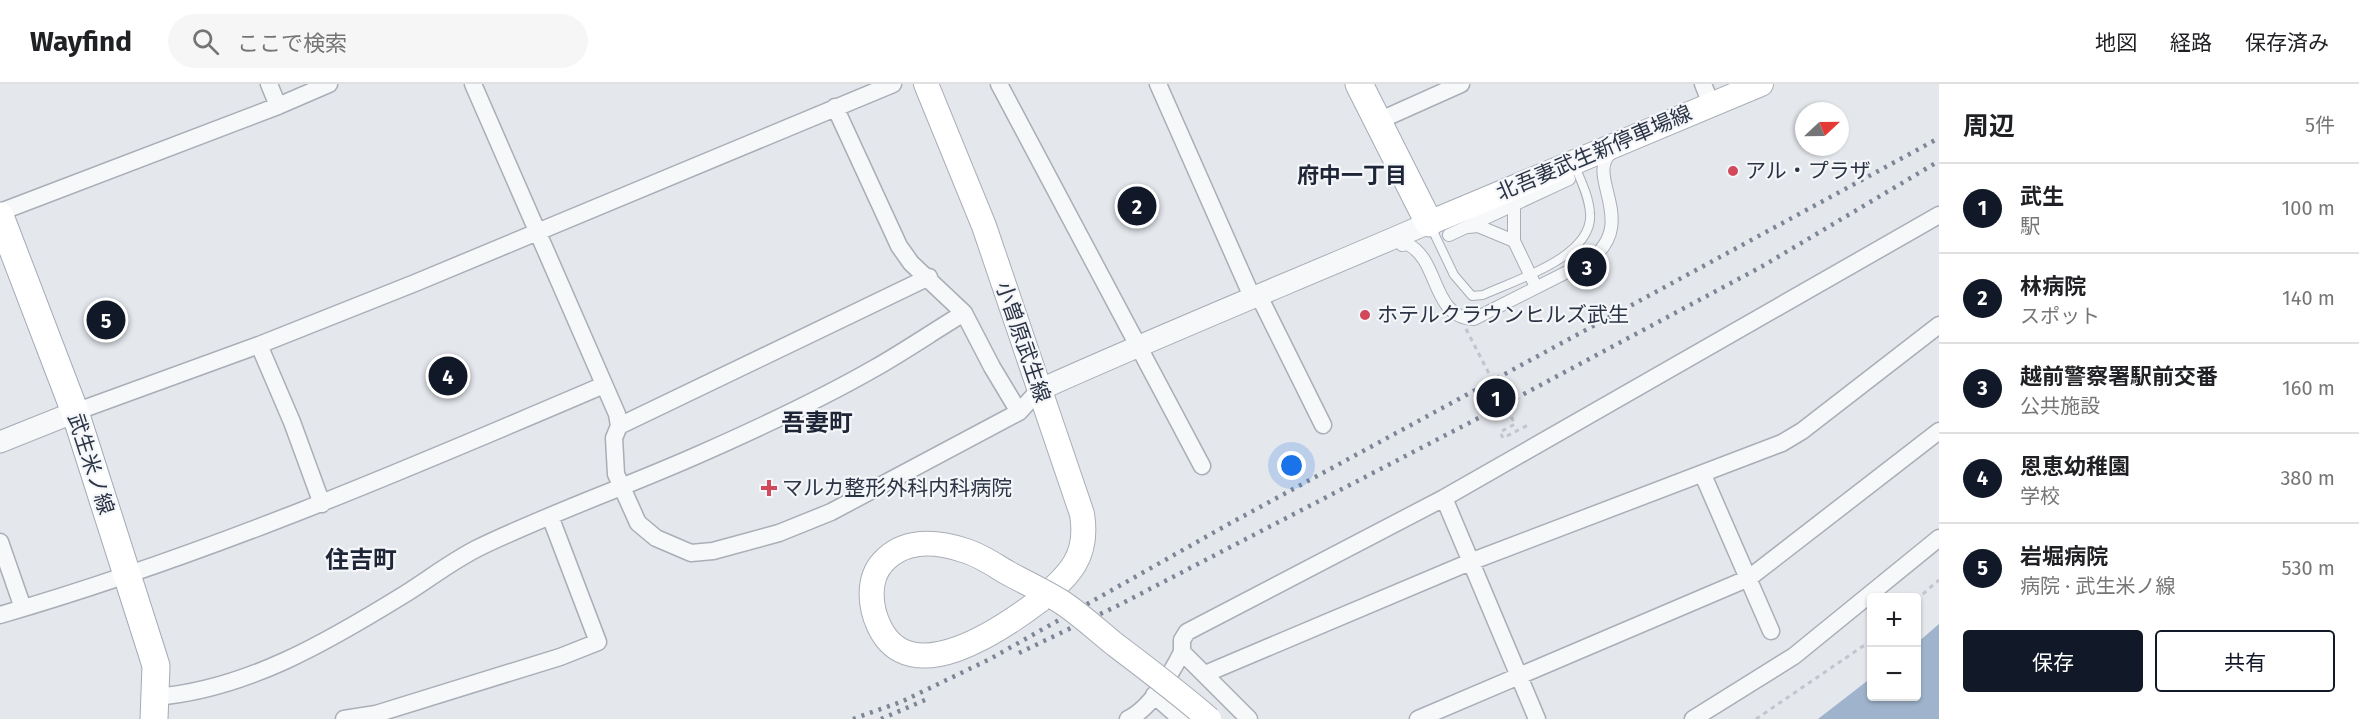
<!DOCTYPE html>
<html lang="ja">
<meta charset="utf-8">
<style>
body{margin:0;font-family:"Fira Sans","Noto Sans JP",sans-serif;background:#f6f6f6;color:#202124}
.controls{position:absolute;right:18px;bottom:18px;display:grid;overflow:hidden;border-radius:6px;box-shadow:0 2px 4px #0004}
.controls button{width:54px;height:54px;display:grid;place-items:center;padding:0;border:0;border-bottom:2px solid #e0e0e0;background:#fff;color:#202124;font:30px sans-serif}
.compass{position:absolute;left:1795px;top:18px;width:54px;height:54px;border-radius:50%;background:#fff;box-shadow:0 2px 4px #0004;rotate:68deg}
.you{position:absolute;left:1292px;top:382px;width:21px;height:21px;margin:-15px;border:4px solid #fff;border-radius:50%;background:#1a73e8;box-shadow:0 0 0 9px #1a73e833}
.badge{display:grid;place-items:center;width:39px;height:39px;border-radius:50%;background:#111827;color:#fff;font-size:20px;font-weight:700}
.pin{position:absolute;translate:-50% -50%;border:3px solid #fff;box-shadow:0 2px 6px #0006}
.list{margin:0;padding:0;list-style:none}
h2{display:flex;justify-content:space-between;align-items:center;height:78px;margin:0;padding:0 24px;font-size:26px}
h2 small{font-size:20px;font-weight:400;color:#757577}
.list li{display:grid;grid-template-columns:39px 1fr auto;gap:18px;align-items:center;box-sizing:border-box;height:90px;padding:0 24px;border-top:2px solid #e0e0e0}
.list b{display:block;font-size:22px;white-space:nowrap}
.list p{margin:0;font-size:20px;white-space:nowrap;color:#757577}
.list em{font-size:20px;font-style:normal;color:#757577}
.actions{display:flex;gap:12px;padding:18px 24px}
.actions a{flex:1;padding:14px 0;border:2px solid #111827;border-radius:6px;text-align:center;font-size:21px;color:#111827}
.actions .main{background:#111827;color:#fff}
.icon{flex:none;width:33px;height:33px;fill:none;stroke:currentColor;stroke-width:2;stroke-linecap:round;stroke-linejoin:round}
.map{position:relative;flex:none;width:1939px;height:635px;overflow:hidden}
header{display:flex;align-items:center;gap:36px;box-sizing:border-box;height:84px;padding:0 30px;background:#fff;border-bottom:2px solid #e0e0e0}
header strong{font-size:28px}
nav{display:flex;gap:33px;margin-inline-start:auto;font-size:21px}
.search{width:420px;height:54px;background:#f6f6f6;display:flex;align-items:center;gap:15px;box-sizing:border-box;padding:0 21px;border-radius:33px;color:#757577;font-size:22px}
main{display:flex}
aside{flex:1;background:#fff}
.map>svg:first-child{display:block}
</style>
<header>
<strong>Wayfind</strong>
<div class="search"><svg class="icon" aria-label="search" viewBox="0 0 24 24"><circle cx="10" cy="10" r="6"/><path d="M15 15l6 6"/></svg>ここで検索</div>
<nav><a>地図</a><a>経路</a><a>保存済み</a></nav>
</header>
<main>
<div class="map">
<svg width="1939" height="635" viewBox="0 0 1939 635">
<rect width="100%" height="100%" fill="#e4e7ec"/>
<!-- water -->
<path fill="#9fb4cc" d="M1939,540V635H1818L1871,594L1872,612H1916L1917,559Z"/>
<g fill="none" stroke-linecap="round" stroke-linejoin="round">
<!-- service casing -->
<g stroke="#a9aeb7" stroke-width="10">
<path id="service" d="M1431,143L1454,191L1472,212L1483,211C1515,196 1594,173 1590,129C1589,112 1580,95 1574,80"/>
</g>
<!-- pedestrian casing -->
<g stroke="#a9aeb7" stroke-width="14">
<path id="pedestrian" d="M1514,119V157L1536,203
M1468,143L1478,142L1514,157
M1449,151L1569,95
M1402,161L1407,160C1440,175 1431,234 1474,235L1587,178C1642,140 1584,92 1611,69"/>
</g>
<!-- minor casing -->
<g stroke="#a9aeb7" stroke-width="19">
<path id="minor" d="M269,0L278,22
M473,0L617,330L619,342L614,354L616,390L638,439L656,454L691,469L713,467L779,449L831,428L1019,328L1039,306
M999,0L1202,382
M1158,0L1253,215
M1703,0L1711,20
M835,23L899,162L911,179L964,229L992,283L1019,328
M1376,38L1461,0
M0,128L278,22L329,0
M1259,212L1323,341
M259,261L292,338L322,420
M75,328L259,261L415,199L893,0
M619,342L929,193
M1703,391L1771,547
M1444,414L1537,635
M0,458L23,524
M0,531C207,471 405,386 604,301
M1205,590L1470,478L1782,359L1802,347L1939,241
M1154,611L1181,635
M155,613C246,606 329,557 405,510C429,495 452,477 478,464C550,429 626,403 700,370C759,344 819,316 875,284C905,267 934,247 964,229
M344,635L376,630L560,573L598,558L550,432
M1128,635C1150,625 1171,590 1182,568
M1249,635L1182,568V556L1187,548L1444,414L1939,131
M1418,635L1749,494L1939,347
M1693,635L1794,572L1939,454"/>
</g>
<!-- tertiary casing -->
<g stroke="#a9aeb7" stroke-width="23">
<path id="tertiary" d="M1039,306C1168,248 1299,195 1429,139
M0,358L75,328"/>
</g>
<!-- secondary casing -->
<g stroke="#a9aeb7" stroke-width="26">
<path id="secondary" d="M926,0L984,142L1082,430C1089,473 1070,490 1039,517
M1429,139L1761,0"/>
</g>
<!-- primary casing -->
<g stroke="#a3abb8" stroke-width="29">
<path id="primary" d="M1359,0L1429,139
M0,132L75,328L152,569L156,582L154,635"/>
</g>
<!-- path -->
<path stroke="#c2c5cb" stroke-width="3" stroke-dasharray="4.5 4.5" stroke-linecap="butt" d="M1916,516L1939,496
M1756,635L1872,556"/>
<!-- service -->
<use href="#service" stroke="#f7f8fa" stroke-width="8"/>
<!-- pedestrian -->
<use href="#pedestrian" stroke="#f7f8fa" stroke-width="12"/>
<!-- minor -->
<use href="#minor" stroke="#f7f8fa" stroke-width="16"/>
<!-- tertiary -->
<use href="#tertiary" stroke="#f7f8fa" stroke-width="21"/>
<!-- secondary -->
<use href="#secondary" stroke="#fff" stroke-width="24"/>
<!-- primary -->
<use href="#primary" stroke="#fff" stroke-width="27"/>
<!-- rail -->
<path stroke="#7d8696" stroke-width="4.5" stroke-dasharray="3 6" stroke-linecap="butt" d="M1019,569L1119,521L1494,326L1761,183L1939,77
M853,635L901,618L990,575L1227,441L1939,54
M881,635L925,616"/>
<!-- secondary-bridge casing -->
<g stroke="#a9aeb7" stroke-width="26" stroke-linecap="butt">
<path id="secondary-bridge" d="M1039,517C1002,545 910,609 879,542C870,523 867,495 883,478C904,455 936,457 963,466C979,470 994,481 1008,489C1026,499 1046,508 1063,519C1081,531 1097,546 1113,559C1146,584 1178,608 1209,635"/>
</g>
<!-- path-bridge -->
<path stroke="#c2c5cb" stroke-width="3" stroke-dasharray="4.5 4.5" stroke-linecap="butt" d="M1466,245L1515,340L1500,348L1503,354L1530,340"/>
<!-- secondary-bridge -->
<use href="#secondary-bridge" stroke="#fff" stroke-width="24"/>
</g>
<!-- markers -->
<g fill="#d1495b" stroke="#f4f6f9" stroke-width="2">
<circle cx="1733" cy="87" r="6"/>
<circle cx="1365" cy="231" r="6"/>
<path d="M766 395h6v6h6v6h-6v6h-6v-6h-6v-6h6z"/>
</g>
<g text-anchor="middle" stroke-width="4.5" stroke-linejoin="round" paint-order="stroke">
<!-- street labels -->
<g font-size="21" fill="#2b3445" stroke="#f4f6f9">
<text transform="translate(1594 69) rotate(-23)" y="7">北吾妻武生新停車場線</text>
<text transform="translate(1023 258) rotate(71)" y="7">小曽原武生線</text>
<text transform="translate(91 380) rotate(72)" y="7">武生米ノ線</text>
</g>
<!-- poi labels -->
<g font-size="21" fill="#2b3445" stroke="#f4f6f9" text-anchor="start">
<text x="1745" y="94">アル・プラザ</text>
<text x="1377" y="238">ホテルクラウンヒルズ武生</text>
<text x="782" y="411">マルカ整形外科内科病院</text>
</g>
<!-- neighbourhood labels -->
<g font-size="22" font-weight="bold" fill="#1d2536" stroke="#f4f6f9">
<text x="1352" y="99">府中一丁目</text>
</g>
<!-- quarter labels -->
<g font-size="24" font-weight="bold" fill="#1d2536" stroke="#f4f6f9">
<text x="817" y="347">吾妻町</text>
<text x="361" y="484">住吉町</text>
</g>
</g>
</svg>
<div class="controls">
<button>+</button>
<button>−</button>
</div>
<svg class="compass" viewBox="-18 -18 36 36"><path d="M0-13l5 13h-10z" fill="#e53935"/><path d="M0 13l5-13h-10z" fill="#757577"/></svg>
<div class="you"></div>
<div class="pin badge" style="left:1496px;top:314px">1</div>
<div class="pin badge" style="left:1137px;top:122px">2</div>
<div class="pin badge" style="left:1587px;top:183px">3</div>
<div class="pin badge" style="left:448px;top:292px">4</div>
<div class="pin badge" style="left:106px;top:236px">5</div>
</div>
<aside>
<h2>周辺<small>5件</small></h2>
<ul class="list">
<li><span class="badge">1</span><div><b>武生</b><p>駅</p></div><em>100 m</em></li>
<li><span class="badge">2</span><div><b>林病院</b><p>スポット</p></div><em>140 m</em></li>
<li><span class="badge">3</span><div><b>越前警察署駅前交番</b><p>公共施設</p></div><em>160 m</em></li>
<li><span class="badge">4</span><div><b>恩恵幼稚園</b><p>学校</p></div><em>380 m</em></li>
<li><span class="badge">5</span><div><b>岩堀病院</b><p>病院 · 武生米ノ線</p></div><em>530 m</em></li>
</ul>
<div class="actions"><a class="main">保存</a><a>共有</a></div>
</aside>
</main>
